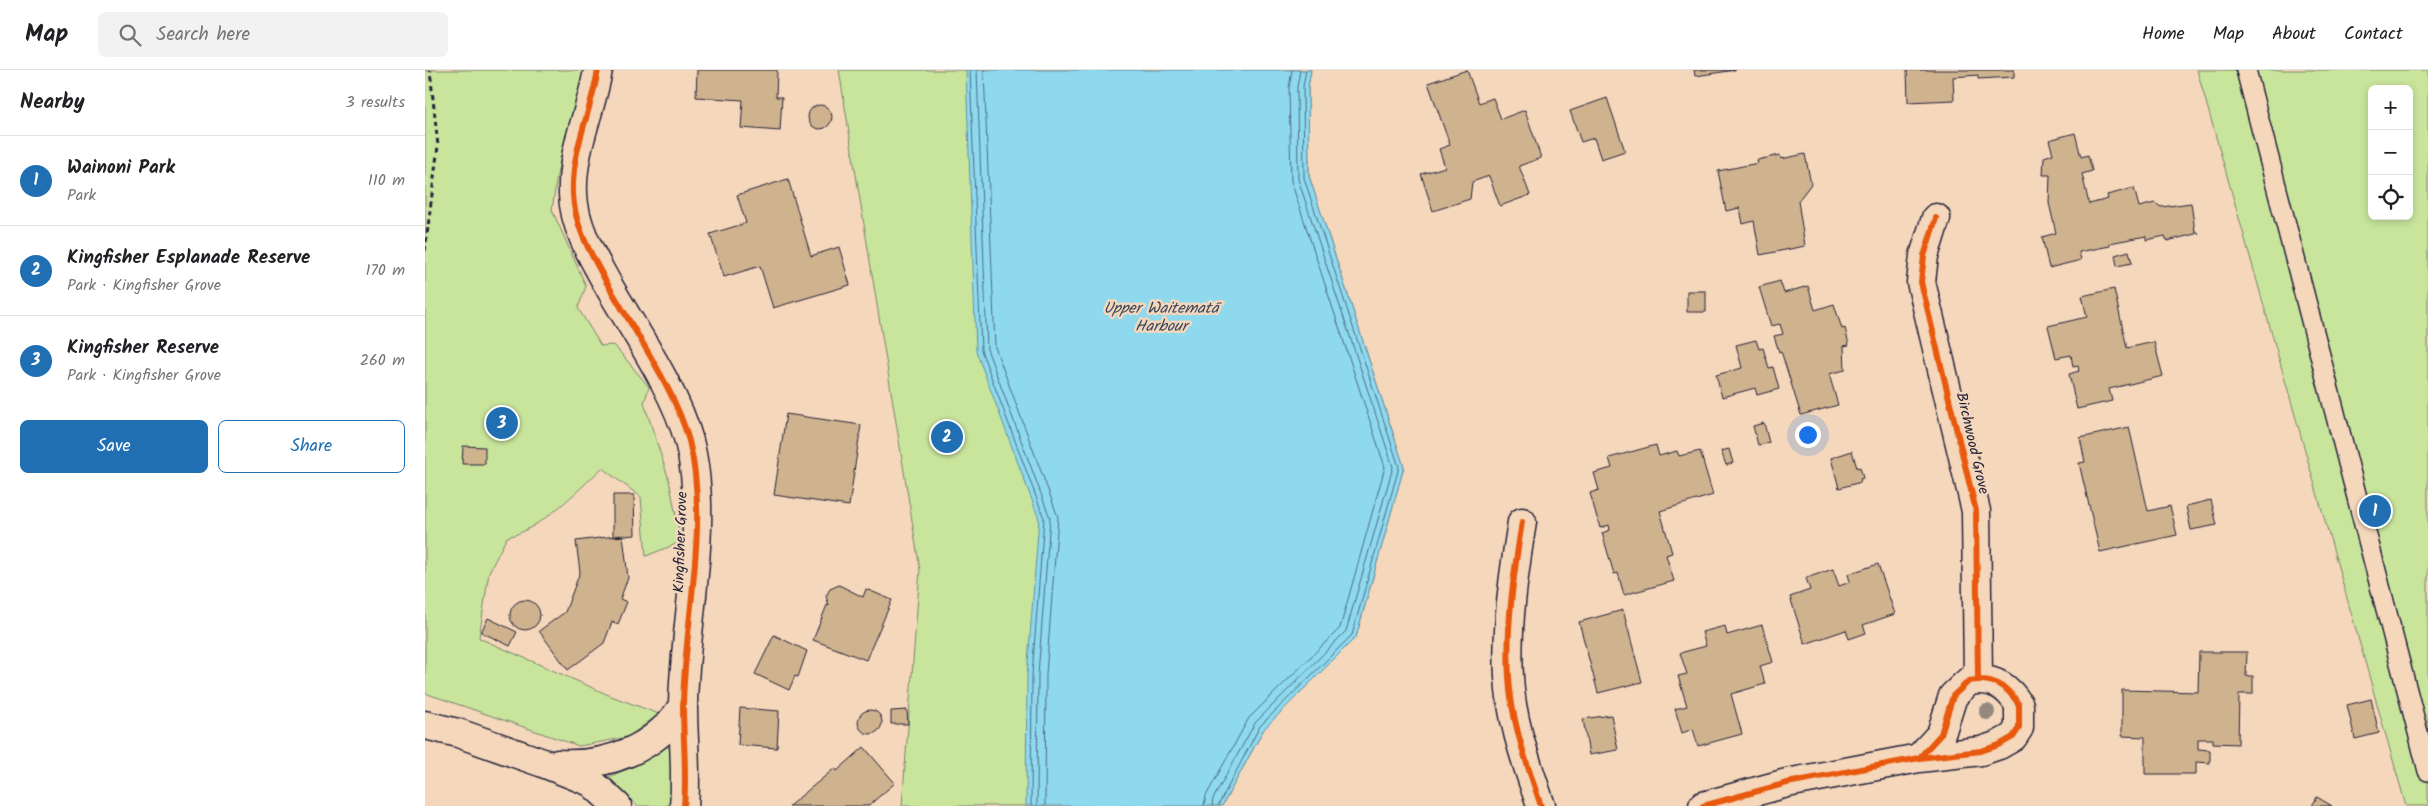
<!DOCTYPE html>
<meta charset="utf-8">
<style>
body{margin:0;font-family:Kalam,sans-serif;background:#f2f2f2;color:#202124}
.controls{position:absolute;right:15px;top:15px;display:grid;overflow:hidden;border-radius:8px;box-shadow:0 2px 8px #0003}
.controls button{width:45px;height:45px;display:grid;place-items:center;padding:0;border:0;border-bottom:1px solid #e0e0e0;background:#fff;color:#202124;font:25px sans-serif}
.you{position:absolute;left:1382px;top:364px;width:18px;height:18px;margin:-12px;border:4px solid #fff;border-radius:50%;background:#1a73e8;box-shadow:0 0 0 8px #1a73e833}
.badge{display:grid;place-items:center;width:32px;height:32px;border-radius:50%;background:#1f6fb2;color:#fff;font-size:16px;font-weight:700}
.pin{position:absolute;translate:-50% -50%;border:2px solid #fff;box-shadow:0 1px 5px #0006}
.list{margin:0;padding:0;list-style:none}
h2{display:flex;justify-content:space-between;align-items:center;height:65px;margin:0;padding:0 20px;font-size:21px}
h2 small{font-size:16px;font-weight:400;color:#757577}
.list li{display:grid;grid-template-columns:32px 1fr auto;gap:15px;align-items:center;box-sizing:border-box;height:90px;padding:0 20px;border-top:1px solid #e0e0e0}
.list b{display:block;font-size:19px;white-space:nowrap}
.list p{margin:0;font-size:16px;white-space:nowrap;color:#757577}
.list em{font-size:16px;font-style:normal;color:#757577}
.actions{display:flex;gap:10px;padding:15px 20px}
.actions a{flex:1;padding:11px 0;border:1px solid #1f6fb2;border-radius:8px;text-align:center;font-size:18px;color:#1f6fb2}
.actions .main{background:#1f6fb2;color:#fff}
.icon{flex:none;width:28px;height:28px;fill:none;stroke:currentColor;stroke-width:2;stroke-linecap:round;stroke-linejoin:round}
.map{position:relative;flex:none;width:2003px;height:736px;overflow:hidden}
header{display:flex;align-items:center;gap:30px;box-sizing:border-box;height:70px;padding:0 25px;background:#fff;border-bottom:1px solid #e0e0e0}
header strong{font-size:24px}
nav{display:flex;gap:28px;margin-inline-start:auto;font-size:18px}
.search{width:350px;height:45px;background:#f2f2f2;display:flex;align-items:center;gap:12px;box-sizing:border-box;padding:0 18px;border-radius:8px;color:#757577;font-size:19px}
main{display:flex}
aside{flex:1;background:#fff}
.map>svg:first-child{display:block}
</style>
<header>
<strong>Map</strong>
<div class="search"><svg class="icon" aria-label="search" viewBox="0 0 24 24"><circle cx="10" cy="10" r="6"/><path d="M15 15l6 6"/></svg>Search here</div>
<nav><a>Home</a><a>Map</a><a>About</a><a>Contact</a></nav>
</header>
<main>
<aside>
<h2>Nearby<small>3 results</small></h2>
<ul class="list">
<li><span class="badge">1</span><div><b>Wainoni Park</b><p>Park</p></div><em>110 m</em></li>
<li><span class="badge">2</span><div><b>Kingfisher Esplanade Reserve</b><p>Park · Kingfisher Grove</p></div><em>170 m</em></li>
<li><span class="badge">3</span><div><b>Kingfisher Reserve</b><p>Park · Kingfisher Grove</p></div><em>260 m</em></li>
</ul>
<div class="actions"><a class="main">Save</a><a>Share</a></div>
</aside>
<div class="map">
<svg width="2003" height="736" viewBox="0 0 2003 736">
<rect width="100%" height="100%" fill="#f5d7bb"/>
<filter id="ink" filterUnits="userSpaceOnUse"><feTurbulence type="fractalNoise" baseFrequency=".02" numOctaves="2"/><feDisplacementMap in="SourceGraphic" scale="10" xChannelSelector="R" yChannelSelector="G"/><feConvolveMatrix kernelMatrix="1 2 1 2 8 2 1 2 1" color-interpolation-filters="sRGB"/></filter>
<g filter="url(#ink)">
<!-- green -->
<path fill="#c9e59c" stroke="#76846c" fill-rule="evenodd" d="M0,0H159L133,99L127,140L161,216L153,238L176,276L189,275L224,317L219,333L244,410L256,472L221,486L216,427L177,398C152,421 115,460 82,467L64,502L54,568L186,626L234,644L203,667L154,676L0,623Z
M414,0H886L883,17L884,106L979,397L931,567L839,659L797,736H477L495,500Z
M1772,0H2003V736H1981ZM1947,19H1984V146H1947Z
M242,677L251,681L244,736H212L184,707L217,692Z"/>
<!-- water -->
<path fill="#8ed9ee" stroke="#6390a6" d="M541,0H886L883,17L884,106L979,397L931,567L839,659L797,736H601L602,605L614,449L551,281Z"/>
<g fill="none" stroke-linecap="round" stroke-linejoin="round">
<!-- shore -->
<path stroke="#4d6b83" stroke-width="1" d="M545,0L556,280L619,448L607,605L606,736
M552,0L562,279L625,448L613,605L612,736
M559,0L570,277L633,447L621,605L620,736
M779,736L781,726L824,648L915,558L960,397L866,111L864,18L867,0
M787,736L788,729L830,653L921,561L968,397L873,109L872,17L875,0
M793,736L835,656L927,565L974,397L879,108L878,17L881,0"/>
</g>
<!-- building -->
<path fill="#cfb28e" stroke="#22223b" d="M272,0H352L351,27H357L355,61L316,58L318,30L271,27Z
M1042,0L1054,33L1068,28L1076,49L1100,40L1116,88L1094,96L1105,125L1075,136L1064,106L1047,112L1045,129L1008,141L996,104L1020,97L1014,79L1025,75L1003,13Z
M1269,0H1311L1270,6Z
M1482,0H1589V7L1553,9V5L1528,7L1529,30L1483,32Z
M1182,28L1200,81L1176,89L1169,68L1156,72L1145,41Z
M383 47a12 12 0 1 1 24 0a12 12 0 1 1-24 0Z
M1650,63L1656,87L1663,85L1667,101L1657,104L1664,134L1683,129L1682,125L1709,118L1714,137L1730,133L1736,137L1766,133L1770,161L1774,163L1742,171L1740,166L1721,170V166L1685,173V176L1654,182L1656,190L1624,198L1617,167L1631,163L1624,133L1625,105H1618L1619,87L1628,84L1624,70Z
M1380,84L1386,114L1373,131L1380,176L1335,185L1329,151L1318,154L1315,138L1301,141L1293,101L1333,93L1332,90L1355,85L1356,89Z
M363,109L386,186L414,177L425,215L348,238L335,196L299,207L285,164L321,153L312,125Z
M1704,181L1707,193L1692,196L1690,185Z
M1355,211L1359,223L1383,216L1390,240L1409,234L1417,259L1420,258L1424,275L1419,276L1420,300L1404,304L1413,335L1376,345L1356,281L1354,282L1349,266L1358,264L1355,254L1346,256L1334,217Z
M1689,219L1702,278L1729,272L1738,306L1684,319L1687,331L1652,339L1644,304L1654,301L1653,296L1648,297L1646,285L1631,288L1623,256L1662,247L1657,226Z
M1262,221H1281V242H1262Z
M1331,270L1334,279L1338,278L1344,298L1348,297L1354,319L1332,325L1330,318L1297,327L1291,305L1317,298L1311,275Z
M361,344L436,355L424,436L349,425Z
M1339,353L1344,373L1333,375L1328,356Z
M1704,357L1723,441L1745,436L1752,465L1675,482L1654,393L1660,392L1655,368Z
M1231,375L1234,386L1252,381L1254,386L1275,381L1288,425L1235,441L1247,483L1241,485L1249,511L1199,525L1193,503L1189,504L1177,463L1185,460L1184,455L1175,458L1165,423L1174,420L1169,403L1187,398L1184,388Z
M38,376L60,377V394H37Z
M1304,379L1308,393L1301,395L1296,381Z
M1427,381L1432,398L1435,397L1438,408L1435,409L1436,412L1414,418L1406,388Z
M188,425H209L210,465L188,467Z
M1786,430L1792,455L1766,460L1761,436Z
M198,465L203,508L195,529L202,532L193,554L187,552L179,573L143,600L114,561L140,542L155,502L151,471Z
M1453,494L1470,544L1438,555L1441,563L1424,569L1421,560L1380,574L1365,527L1385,520L1381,508L1408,499L1414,516L1425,512L1423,504Z
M414,515L438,527L441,519L467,530L441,590L388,570L402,535L404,536L401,526L405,519Z
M85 545a15 15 0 1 1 30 0a15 15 0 1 1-30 0Z
M1198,540L1217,612L1173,623L1154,552Z
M63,548L92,562L85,576L56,562Z
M1337,555L1348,592L1335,596L1340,614L1306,624L1317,664L1273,676L1268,659L1257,663L1250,639L1262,636L1253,606L1262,604L1255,583L1281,576L1277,562L1300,556L1302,565Z
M349,565L382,581L373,607L370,606L364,620L330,604Z
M1774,582H1822L1821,606H1828V624H1814L1813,674L1788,673V669H1773V679L1785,680V693L1771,692V704H1720V667L1697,666V620L1773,622Z
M1946,629L1954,663L1930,669L1922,635Z
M315,638L354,641L352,678L313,675Z
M482,640L483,654H466V641Z
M433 652a12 12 0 1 1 24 0a12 12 0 1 1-24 0Z
M1186,645L1193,680L1164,685L1158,649Z
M439,677L470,713L443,736H364L410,698L412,701Z
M1892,727L1907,736H1887Z"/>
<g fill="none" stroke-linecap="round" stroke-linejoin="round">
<!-- lane casing -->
<g stroke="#22223b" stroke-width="22">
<path id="lane" d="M1821,0L2003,701"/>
</g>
<!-- street casing -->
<g stroke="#22223b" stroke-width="31">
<path id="street" d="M173,0C166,42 146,81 148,124C149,156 167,186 182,213C209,261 250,319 264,371C285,451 259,553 258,636C258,669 262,702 259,736
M1511,148L1499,186L1496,212L1551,441L1553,609
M1097,452C1089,502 1081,556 1084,607C1086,651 1102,694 1116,736
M0,655L33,663L118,693L166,712L192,736
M133,694C182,697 231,679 258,636
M1278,736L1362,713L1494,688L1556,681L1574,675L1588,667L1594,658V635C1582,615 1567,607 1544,611L1528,626L1516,664L1494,688"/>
</g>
<!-- path -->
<path stroke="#22223b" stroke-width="3" stroke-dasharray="5 4" stroke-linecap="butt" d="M0,181L13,76L5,0"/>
<!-- lane -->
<use href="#lane" stroke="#f5d7bb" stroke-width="19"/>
<!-- street -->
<use href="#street" stroke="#f5d7bb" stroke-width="28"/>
<!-- cycleway casing -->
<g stroke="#f5d7bb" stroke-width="9">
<path id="cycleway" d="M173,0C166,42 146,81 148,124C149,156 167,186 182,213C209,261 250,319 264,371C285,451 259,553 258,636C258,669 262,702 259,736
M1511,148L1499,186L1496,212L1551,441L1553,609
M1097,452C1089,502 1081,556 1084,607C1086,651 1102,694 1116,736
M1278,736L1362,713L1494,688L1556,681L1574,675L1588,667L1594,658V635C1582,615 1567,607 1544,611L1528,626L1516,664L1494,688"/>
</g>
<!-- cycleway -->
<use href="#cycleway" stroke="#e8590c" stroke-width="6"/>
</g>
<!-- trees -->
<circle fill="#93897f" cx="1562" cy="642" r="8"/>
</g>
<g text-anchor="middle" stroke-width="5" stroke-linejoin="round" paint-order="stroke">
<!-- street labels -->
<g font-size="15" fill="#22223b" stroke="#f5d7bb">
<text transform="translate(1548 373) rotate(77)" y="5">Birchwood Grove</text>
<text transform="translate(255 472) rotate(-88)" y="5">Kingfisher Grove</text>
</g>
<!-- water labels -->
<g font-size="16" font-style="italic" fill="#38475f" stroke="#f5d7bb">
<text x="736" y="243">Upper Waitematā<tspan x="736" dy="18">Harbour</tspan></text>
</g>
</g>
</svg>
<div class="controls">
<button>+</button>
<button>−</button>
<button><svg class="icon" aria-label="locate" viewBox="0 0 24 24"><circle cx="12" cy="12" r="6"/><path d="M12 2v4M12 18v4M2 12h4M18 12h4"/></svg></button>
</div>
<div class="you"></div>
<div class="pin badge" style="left:1950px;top:441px">1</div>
<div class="pin badge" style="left:522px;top:367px">2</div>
<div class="pin badge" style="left:77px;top:353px">3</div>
</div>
</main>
